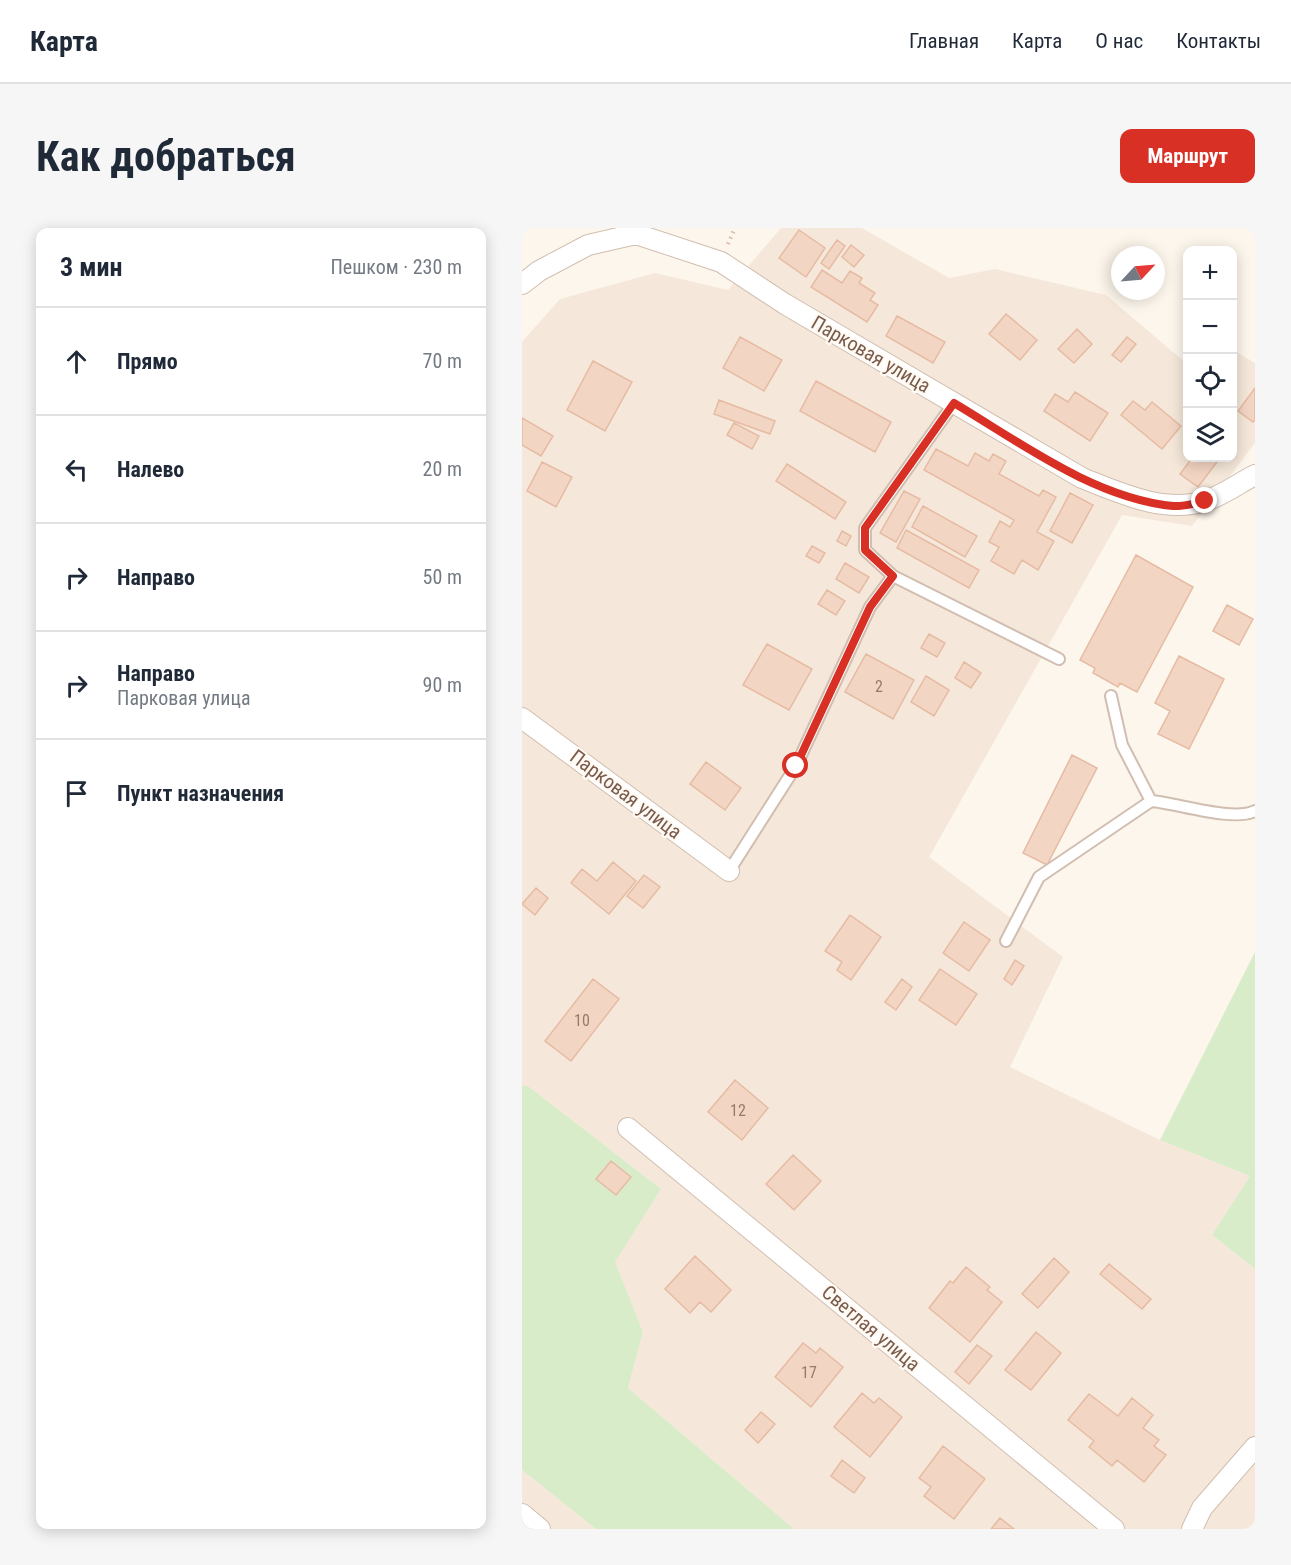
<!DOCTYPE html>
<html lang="ru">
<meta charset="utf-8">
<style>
body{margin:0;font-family:"Roboto Condensed",sans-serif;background:#f6f6f7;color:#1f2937}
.controls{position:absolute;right:18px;top:18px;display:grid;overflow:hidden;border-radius:12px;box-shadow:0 3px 15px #0003}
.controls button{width:54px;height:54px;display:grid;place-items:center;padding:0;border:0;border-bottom:2px solid #e0e1e3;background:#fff;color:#1f2937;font:30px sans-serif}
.compass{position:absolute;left:589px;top:18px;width:54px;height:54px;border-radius:50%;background:#fff;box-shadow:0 3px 15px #0003;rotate:64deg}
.stop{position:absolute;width:18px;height:18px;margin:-14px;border:4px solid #d93025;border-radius:50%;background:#fff}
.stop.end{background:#d93025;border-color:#fff;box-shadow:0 2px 6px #0008}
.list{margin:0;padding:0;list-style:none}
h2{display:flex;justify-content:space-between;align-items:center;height:78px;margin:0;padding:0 24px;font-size:26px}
h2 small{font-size:20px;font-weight:400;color:#747a83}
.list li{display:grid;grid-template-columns:39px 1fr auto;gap:18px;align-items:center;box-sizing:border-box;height:108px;padding:0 24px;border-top:2px solid #e0e1e3}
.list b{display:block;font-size:22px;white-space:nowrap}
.list p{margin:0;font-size:20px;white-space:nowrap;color:#747a83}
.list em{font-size:20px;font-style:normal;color:#747a83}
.icon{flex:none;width:33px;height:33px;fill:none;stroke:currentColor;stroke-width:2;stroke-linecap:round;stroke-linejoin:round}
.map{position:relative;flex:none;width:733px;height:1301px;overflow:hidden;border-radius:12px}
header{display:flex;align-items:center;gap:36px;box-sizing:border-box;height:84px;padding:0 30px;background:#fff;border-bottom:2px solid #e0e1e3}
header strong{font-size:28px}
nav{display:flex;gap:33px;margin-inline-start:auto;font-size:21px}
.intro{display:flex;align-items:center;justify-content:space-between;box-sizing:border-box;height:144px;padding:0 36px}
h1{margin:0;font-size:42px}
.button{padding:15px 27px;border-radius:12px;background:#d93025;color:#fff;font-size:21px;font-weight:700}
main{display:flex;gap:36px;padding:0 36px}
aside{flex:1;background:#fff;border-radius:12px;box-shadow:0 3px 15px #0003}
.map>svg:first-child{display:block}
</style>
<header>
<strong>Карта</strong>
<nav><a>Главная</a><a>Карта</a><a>О нас</a><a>Контакты</a></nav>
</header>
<div class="intro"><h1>Как добраться</h1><a class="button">Маршрут</a></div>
<main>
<aside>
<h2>3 мин<small>Пешком · 230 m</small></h2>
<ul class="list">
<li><svg class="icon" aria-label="ahead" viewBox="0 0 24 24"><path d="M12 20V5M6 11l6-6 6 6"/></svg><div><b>Прямо</b></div><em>70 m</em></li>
<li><svg class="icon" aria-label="left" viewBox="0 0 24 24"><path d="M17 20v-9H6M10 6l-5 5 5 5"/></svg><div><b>Налево</b></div><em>20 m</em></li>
<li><svg class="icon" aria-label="right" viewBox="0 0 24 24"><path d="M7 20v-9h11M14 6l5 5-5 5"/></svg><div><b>Направо</b></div><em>50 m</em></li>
<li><svg class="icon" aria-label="right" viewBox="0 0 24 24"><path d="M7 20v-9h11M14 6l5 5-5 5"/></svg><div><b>Направо</b><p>Парковая улица</p></div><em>90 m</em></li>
<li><svg class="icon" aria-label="arrive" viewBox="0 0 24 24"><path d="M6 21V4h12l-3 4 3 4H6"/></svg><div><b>Пункт назначения</b></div></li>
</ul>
</aside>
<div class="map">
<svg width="733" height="1301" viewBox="0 0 733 1301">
<rect width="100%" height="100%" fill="#fdf6ec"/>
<!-- residential -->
<path fill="#f5e8da" d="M259,0H340L427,50L473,41L584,67L665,136L666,230H710L711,122L733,135V215L670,298L600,287L407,629L541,729L488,839L638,912L728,948L690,1007L733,1041V1301H272L106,1160L121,1104L92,1034L139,961L6,858H0V114L38,71L133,45L206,62Z
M0,1242L74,1301H0Z"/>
<!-- green -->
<path fill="#d8ecc9" d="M733,724V1041L690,1007L728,948L638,912Z
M0,858H6L139,961L93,1034L121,1104L106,1160L272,1301H74L0,1242Z"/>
<!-- building -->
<path fill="#f3d5c3" stroke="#e6bba3" stroke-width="1.5" d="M277,2L303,20L284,49L257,30Z
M315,12L323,18L307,41L299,35Z
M329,17L342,27L332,39L320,29Z
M300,42L320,55L328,43L340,50L337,55L353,65L348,72L356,77L345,94L289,59Z
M484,86L515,112L498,132L467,106Z
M375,88L423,114L411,135L364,108Z
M555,101L570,116L552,135L536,121Z
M218,109L260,132L242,163L201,140Z
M605,109L614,116L599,134L590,127Z
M71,133L110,154L83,203L45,182Z
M294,153L369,194L353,224L278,183Z
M733,160V192L731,194L716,183Z
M553,164L586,185L568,213L522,183L533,166L546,174Z
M197,172L253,193L248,206L192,186Z
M611,173L623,182L630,174L659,198L640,221L599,187Z
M0,190L31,208L19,228L0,217Z
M212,195L237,208L230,221L205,207Z
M414,221L446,238L453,225L467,233L471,226L484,233L477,246L517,268L521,262L534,269L515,304L532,313L516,342L500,332L492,346L469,333L477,319L467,314L478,293L488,299L492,292L402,242Z
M670,230H698L676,259L658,246Z
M20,234L50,249L34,279L5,263Z
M265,236L324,274L313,291L254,253Z
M382,263L398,271L374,314L358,305Z
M548,265L571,277L550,315L528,303Z
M401,278L455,308L443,329L390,299Z
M384,302L457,342L447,360L375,320Z
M320,303L329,308L324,318L315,313Z
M290,318L303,325L297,335L284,328Z
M614,327L671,359L615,464L598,455L596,459L571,445L573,440L558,432Z
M323,335L347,349L337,365L314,351Z
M305,362L323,373L314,387L296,376Z
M705,377L731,391L717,417L691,403Z
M407,406L423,415L415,429L399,420Z
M245,416L290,441L267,482L221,457Z
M344,426L392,452L371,491L323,464Z
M657,428L702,451L667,521L636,506L648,483L633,475Z
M442,434L459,445L449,460L433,450Z
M404,448L427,462L412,488L389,474Z
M550,527L575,540L525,637L501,625Z
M184,534L219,560L203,582L168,556Z
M91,634L114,653L87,686L49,655L60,641L75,653Z
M122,647L138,659L121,680L105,668Z
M14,660L26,670L13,687L0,676Z
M328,687L359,709L329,752L315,742L320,734L303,723Z
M442,694L468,712L447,743L421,725Z
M493,732L502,738L490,757L482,751Z
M418,741L455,766L434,797L397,772Z
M71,751L97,771L49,833L23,813Z
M380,751L390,759L374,782L363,774Z
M213,852L246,880L220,912L186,884Z
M271,927L299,953L272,982L244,956Z
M89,933L109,949L94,967L74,951Z
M173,1028L209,1062L189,1084L178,1074L168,1085L143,1061Z
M532,1030L547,1044L516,1080L500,1066Z
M587,1036L629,1071L620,1081L578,1046Z
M444,1039L468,1059L465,1062L480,1074L448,1114L407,1080L428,1053L431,1055Z
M514,1104L539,1125L509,1162L483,1142Z
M281,1115L294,1125L298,1120L321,1139L289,1179L253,1149Z
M455,1117L470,1128L447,1156L433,1144Z
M340,1165L352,1175L357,1170L380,1189L348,1229L312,1199Z
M567,1166L596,1188L610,1170L631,1187L621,1200L637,1212L632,1218L644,1227L622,1254L595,1232L590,1238L567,1219L572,1213L546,1192Z
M239,1184L253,1196L236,1215L223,1202Z
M421,1218L463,1251L432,1291L402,1268L409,1259L397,1250Z
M320,1232L343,1250L332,1265L309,1248Z
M478,1290L492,1301H469Z"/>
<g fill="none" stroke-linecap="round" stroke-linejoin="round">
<!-- service casing -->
<g stroke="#d1beb0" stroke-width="14">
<path id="service" d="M432,175L343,300V322L371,348L537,431
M589,468L600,517L629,573
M207,643L274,538L348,379L371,348
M484,713L517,649L629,573C655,575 711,594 733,583"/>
</g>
<!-- minor casing -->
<g stroke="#d1beb0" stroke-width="22">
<path id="minor" d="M0,56L17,43L66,17L114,6L199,34L263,76L560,250C598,265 642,286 683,273C700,268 717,255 733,247
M0,490L207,643
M106,900L592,1301
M0,1286L18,1301
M670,1301L680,1280L733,1219"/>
</g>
<!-- path -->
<path stroke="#d9b8a5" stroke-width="4" stroke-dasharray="1.5 4.5" stroke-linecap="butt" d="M206,16L213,0"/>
<!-- service -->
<use href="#service" stroke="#fff" stroke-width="10"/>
<!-- minor -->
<use href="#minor" stroke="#fff" stroke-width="20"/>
</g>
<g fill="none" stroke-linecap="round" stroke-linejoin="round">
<!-- route -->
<path stroke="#d93025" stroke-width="8" d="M274,538L348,379L371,348L343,322V300L432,175C499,215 572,270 651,278C661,279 673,275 683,273"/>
</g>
<g text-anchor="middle" stroke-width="4.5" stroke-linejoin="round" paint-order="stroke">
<!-- number labels -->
<g font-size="16" fill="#987a6a">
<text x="357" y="464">2</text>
<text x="60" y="798">10</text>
<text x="216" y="888">12</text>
<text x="287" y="1150">17</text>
</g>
<!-- street labels -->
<g font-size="20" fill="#7a5c4d" stroke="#fffaf3">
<text transform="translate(349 126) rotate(30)" y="7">Парковая улица</text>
<text transform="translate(104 566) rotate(37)" y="7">Парковая улица</text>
<text transform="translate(349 1100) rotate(40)" y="7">Светлая улица</text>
</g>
</g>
</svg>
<div class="controls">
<button>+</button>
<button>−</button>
<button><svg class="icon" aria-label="locate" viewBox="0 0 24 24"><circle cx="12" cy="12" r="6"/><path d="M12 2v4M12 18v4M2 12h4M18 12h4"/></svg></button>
<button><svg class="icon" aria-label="layers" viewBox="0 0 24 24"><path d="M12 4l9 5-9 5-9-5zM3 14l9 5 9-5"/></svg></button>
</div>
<svg class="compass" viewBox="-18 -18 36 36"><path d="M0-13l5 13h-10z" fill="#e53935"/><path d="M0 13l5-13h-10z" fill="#747a83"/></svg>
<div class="stop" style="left:274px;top:538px"></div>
<div class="stop end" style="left:683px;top:273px"></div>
</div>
</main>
